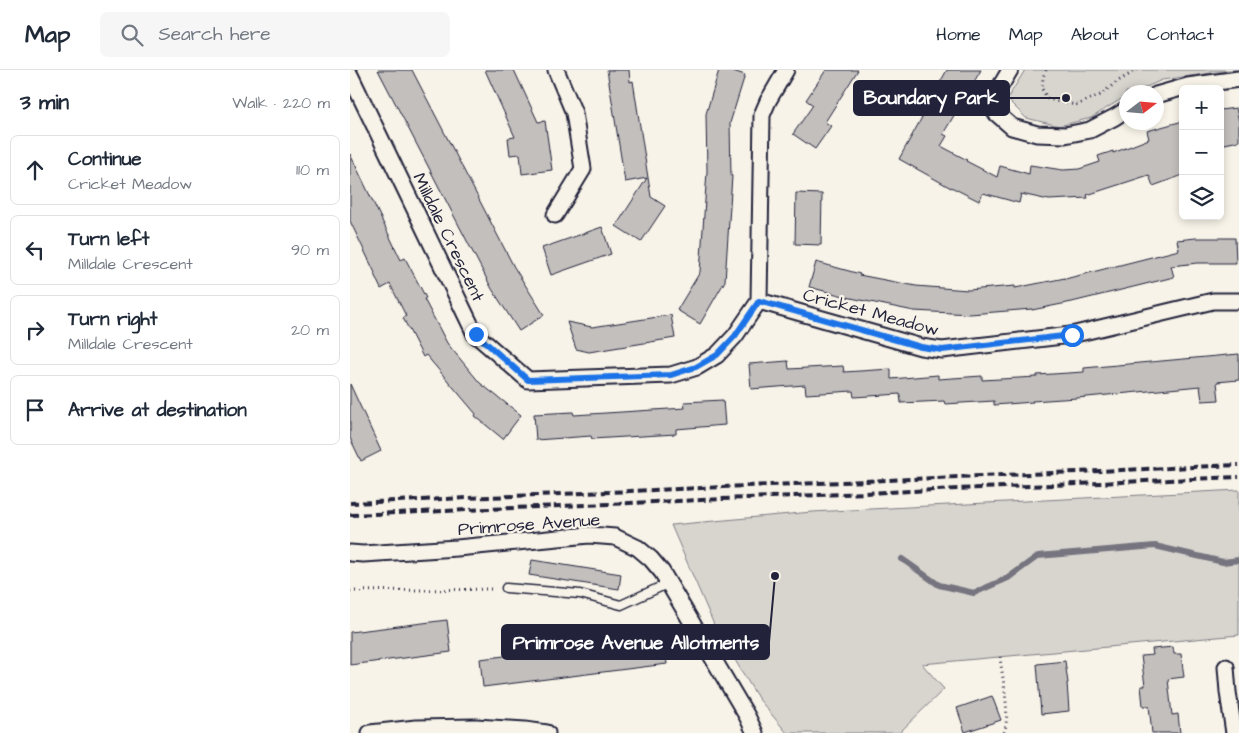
<!DOCTYPE html>
<meta charset="utf-8">
<style>
body{margin:0;font-family:"Architects Daughter",sans-serif;background:#f6f6f7;color:#1f2937}
.controls{position:absolute;right:15px;top:15px;display:grid;overflow:hidden;border-radius:8px;box-shadow:0 2px 8px #0003}
.controls button{width:45px;height:45px;display:grid;place-items:center;padding:0;border:0;border-bottom:1px solid #e0e1e3;background:#fff;color:#1f2937;font:25px sans-serif}
.compass{position:absolute;left:769px;top:15px;width:45px;height:45px;border-radius:50%;background:#fff;box-shadow:0 2px 8px #0003;rotate:74deg}
.stop{position:absolute;width:15px;height:15px;margin:-11px;border:4px solid #1a73e8;border-radius:50%;background:#fff}
.stop.end{background:#1a73e8;border-color:#fff;box-shadow:0 1px 5px #0008}
.list{margin:0;padding:0;list-style:none}
h2{display:flex;justify-content:space-between;align-items:center;height:65px;margin:0;padding:0 20px;font-size:21px}
h2 small{font-size:16px;font-weight:400;color:#747a83}
.list li{display:grid;grid-template-columns:32px 1fr auto;gap:15px;align-items:center;box-sizing:border-box;height:70px;margin:0 10px 10px;padding:0 10px;border:1px solid #e0e1e3;border-radius:8px}
.list b{display:block;font-size:19px;white-space:nowrap}
.list p{margin:0;font-size:16px;white-space:nowrap;color:#747a83}
.list em{font-size:16px;font-style:normal;color:#747a83}
.icon{flex:none;width:28px;height:28px;fill:none;stroke:currentColor;stroke-width:2;stroke-linecap:round;stroke-linejoin:round}
.map{position:relative;flex:none;width:889px;height:663px;overflow:hidden}
header{display:flex;align-items:center;gap:30px;box-sizing:border-box;height:70px;padding:0 25px;background:#fff;border-bottom:1px solid #e0e1e3}
header strong{font-size:24px}
nav{display:flex;gap:28px;margin-inline-start:auto;font-size:18px}
.search{width:350px;height:45px;background:#f6f6f7;display:flex;align-items:center;gap:12px;box-sizing:border-box;padding:0 18px;border-radius:8px;color:#747a83;font-size:19px}
main{display:flex}
aside{flex:1;background:#fff}
.map>svg:first-child{display:block}
</style>
<header>
<strong>Map</strong>
<div class="search"><svg class="icon" aria-label="search" viewBox="0 0 24 24"><circle cx="10" cy="10" r="6"/><path d="M15 15l6 6"/></svg>Search here</div>
<nav><a>Home</a><a>Map</a><a>About</a><a>Contact</a></nav>
</header>
<main>
<aside>
<h2>3 min<small>Walk · 220 m</small></h2>
<ul class="list">
<li><svg class="icon" aria-label="ahead" viewBox="0 0 24 24"><path d="M12 20V5M6 11l6-6 6 6"/></svg><div><b>Continue</b><p>Cricket Meadow</p></div><em>110 m</em></li>
<li><svg class="icon" aria-label="left" viewBox="0 0 24 24"><path d="M17 20v-9H6M10 6l-5 5 5 5"/></svg><div><b>Turn left</b><p>Milldale Crescent</p></div><em>90 m</em></li>
<li><svg class="icon" aria-label="right" viewBox="0 0 24 24"><path d="M7 20v-9h11M14 6l5 5-5 5"/></svg><div><b>Turn right</b><p>Milldale Crescent</p></div><em>20 m</em></li>
<li><svg class="icon" aria-label="arrive" viewBox="0 0 24 24"><path d="M6 21V4h12l-3 4 3 4H6"/></svg><div><b>Arrive at destination</b></div></li>
</ul>
</aside>
<div class="map">
<svg width="889" height="663" viewBox="0 0 889 663">
<rect width="100%" height="100%" fill="#f7f3e8"/>
<filter id="ink" filterUnits="userSpaceOnUse"><feTurbulence type="fractalNoise" baseFrequency=".02" numOctaves="2"/><feDisplacementMap in="SourceGraphic" scale="10" xChannelSelector="R" yChannelSelector="G"/><feConvolveMatrix kernelMatrix="1 2 1 2 8 2 1 2 1" color-interpolation-filters="sRGB"/></filter>
<g filter="url(#ink)">
<!-- green -->
<path fill="#d8d5cf" stroke="#7d7c85" d="M675,0H887L868,2L812,10L785,22H776V26L741,48L709,56L676,48L657,29Z
M889,420V565L572,594L594,619L549,663H437L408,628L365,557L321,455L462,442Z"/>
<g fill="none" stroke-linecap="round" stroke-linejoin="round">
<!-- stream -->
<path stroke="#76747f" stroke-width="6" d="M552,489L589,515L624,523L658,508L688,486L805,476L873,492L889,490"/>
</g>
<!-- building -->
<path fill="#c2bfbd" stroke="#22223b" d="M28,0H62L164,197L194,245L169,261L142,219Z
M135,0H164L188,52L195,51L202,100L172,104L170,84L160,85L158,68L165,67Z
M257,0H279L280,12L283,11L301,127L315,136L291,172L266,156L297,108L275,112Z
M369,0H380L395,5L380,53L381,106H382L375,211L350,254L327,240L350,202L357,101L356,44Z
M476,0H508L475,52L481,56L465,79L443,64L463,35L456,30Z
M597,0H631L593,64L597,66L591,76L617,90L616,91L647,107L650,96L679,104L680,95L713,100L729,99L750,92L748,86L763,81V83L799,69L797,61L833,51V105L803,116L799,105L737,125L738,128L699,130L671,124L669,133L633,123L629,131L601,117V118L549,89L576,40L575,39Z
M886,38L889,52V71L870,75V40Z
M0,84L51,190L55,188L76,228L74,229L97,273L130,313L171,345L153,369L125,346L126,344L76,285L73,287L53,248L56,246L40,214L31,219L24,204L25,203L0,151Z
M446,123L472,124L471,175L445,174Z
M252,157L261,184L201,205L192,178Z
M846,168H885L886,193H848L821,196L824,207L722,232L682,240V239L620,244L564,241L501,228L459,217L466,192L510,204L509,205L566,216L618,220L665,216V218L715,208V209L829,180L827,170Z
M321,245L325,268L239,282L226,279L217,252L242,257Z
M889,284V310L867,312L869,330L852,331L850,316L727,328L682,331L683,332L644,335V331L595,334L594,331L551,333L550,324L504,327L503,321L456,324L455,315L401,319L399,294L438,291L439,299L493,296L494,302L541,299V309L588,305V309L632,306V310L687,307V305L734,302V298Z
M0,314L31,381L11,391L0,368Z
M373,330L375,355L326,359V364L242,369L241,366L186,370L184,344L223,342L224,345L335,338L334,332Z
M182,490L271,504L269,519L179,505Z
M97,550L101,582L0,595V562Z
M314,566L317,594L133,617L130,589Z
M823,577L824,584H831L834,607L818,609L822,645L828,644L830,663H802L799,636H793L791,616H795L791,586L803,585L802,579Z
M715,591L718,613H717L719,641L691,644L687,594Z
M642,626L651,650L615,662L607,638Z"/>
<g fill="none" stroke-linecap="round" stroke-linejoin="round">
<!-- lane casing -->
<g stroke="#22223b" stroke-width="11">
<path id="lane" d="M156,518L230,524L271,535L319,513"/>
</g>
<!-- street casing -->
<g stroke="#22223b" stroke-width="19">
<path id="street" d="M660,0L644,27L642,35L646,43L662,57L687,64L715,65L740,60L765,47L776,40
M0,5L125,264L178,310L321,305L347,297L367,285L385,266L409,231L412,45L418,31L436,0
M806,25L838,16L889,9
M205,145L233,99L224,43L206,0
M409,231L571,277L592,280L721,265L863,231H889
M0,483L13,484L107,478L239,465L265,467L288,478L301,489L312,502L397,646L405,663
M876,597L878,622L884,663
M20,663L66,658L126,657L175,660L197,663"/>
</g>
<!-- path -->
<path stroke="#22223b" stroke-width="3" stroke-dasharray="1 4" stroke-linecap="butt" d="M696,0L693,7L692,19L697,28L705,31L726,35L750,25L768,11L787,0
M0,521L143,519
M650,587C652,607 661,644 654,663"/>
<!-- lane -->
<use href="#lane" stroke="#f7f3e8" stroke-width="8"/>
<!-- street -->
<use href="#street" stroke="#f7f3e8" stroke-width="15"/>
<!-- rail -->
<path stroke="#22223b" stroke-width="4" stroke-dasharray="8 4" stroke-linecap="butt" d="M0,433L889,395
M0,445L889,407"/>
</g>
</g>
<g fill="none" stroke-linecap="round" stroke-linejoin="round" filter="url(#ink)">
<!-- route -->
<path stroke="#1a73e8" stroke-width="6" d="M126,264L178,310L321,305L346,297L367,285L385,266L409,231L571,277L592,280L722,265"/>
</g>
<g text-anchor="middle" stroke-width="4.5" stroke-linejoin="round" paint-order="stroke">
<!-- street labels -->
<g font-size="18" fill="#22223b" stroke="#f7f3e8">
<text transform="translate(99 167) rotate(64)" y="6">Milldale Crescent</text>
<text transform="translate(521 242) rotate(15)" y="6">Cricket Meadow</text>
<text transform="translate(179 454) rotate(-4)" y="6">Primrose Avenue</text>
</g>
</g>
<!-- callouts -->
<path fill="none" stroke="#22223b" stroke-width="2" d="M716 28L659 28M425 506L419 572"/>
<g fill="#22223b" stroke="#f7f3e8" stroke-width="2">
<circle cx="716" cy="28" r="5"/>
<circle cx="425" cy="506" r="5"/>
</g>
<g fill="#22223b" stroke="#22223b" stroke-width="2">
<rect x="504" y="11" width="155" height="34" rx="5"/>
<rect x="152" y="555" width="267" height="34" rx="5"/>
</g>
<g font-size="19" text-anchor="middle" font-weight="bold" fill="#fff">
<text x="581" y="34">Boundary Park</text>
<text x="286" y="579">Primrose Avenue Allotments</text>
</g>
</svg>
<div class="controls">
<button>+</button>
<button>−</button>
<button><svg class="icon" aria-label="layers" viewBox="0 0 24 24"><path d="M12 4l9 5-9 5-9-5zM3 14l9 5 9-5"/></svg></button>
</div>
<svg class="compass" viewBox="-18 -18 36 36"><path d="M0-13l5 13h-10z" fill="#e53935"/><path d="M0 13l5-13h-10z" fill="#747a83"/></svg>
<div class="stop" style="left:722px;top:265px"></div>
<div class="stop end" style="left:126px;top:264px"></div>
</div>
</main>
